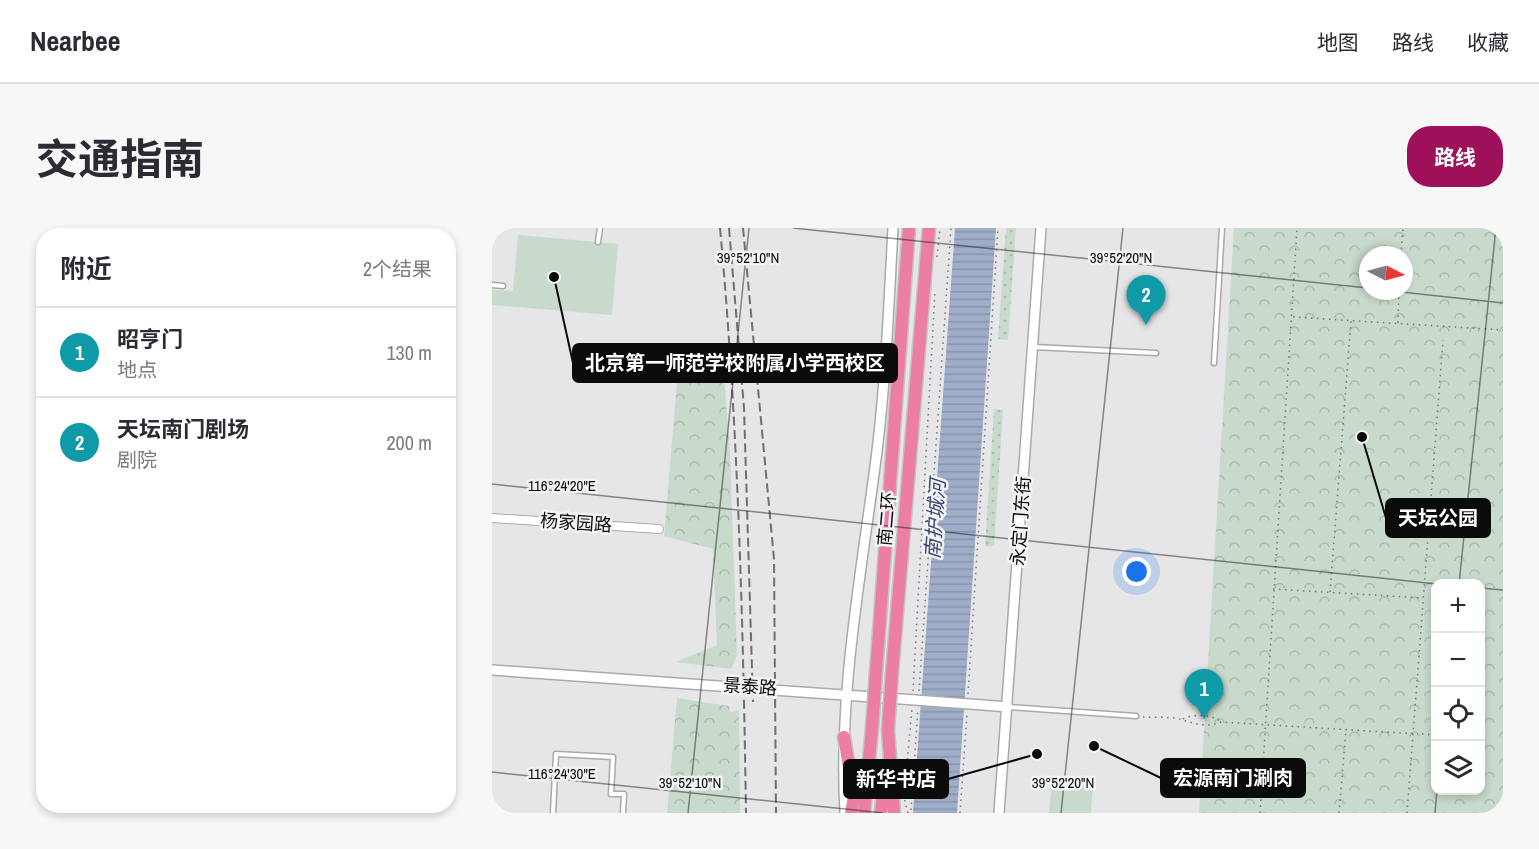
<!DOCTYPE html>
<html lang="zh">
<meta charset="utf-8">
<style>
body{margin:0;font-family:"Archivo Narrow","Noto Sans SC",sans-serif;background:#f7f7f7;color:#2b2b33}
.controls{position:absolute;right:18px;bottom:18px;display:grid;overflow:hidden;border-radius:12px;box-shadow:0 3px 9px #0003}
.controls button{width:54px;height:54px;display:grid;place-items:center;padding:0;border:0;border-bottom:2px solid #e1e1e2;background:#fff;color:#2b2b33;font:30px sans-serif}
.compass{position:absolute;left:867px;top:18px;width:54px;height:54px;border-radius:50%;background:#fff;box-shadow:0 3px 9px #0003;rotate:96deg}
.you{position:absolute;left:645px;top:344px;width:21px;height:21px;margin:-15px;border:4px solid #fff;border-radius:50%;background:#1a73e8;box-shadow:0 0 0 9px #1a73e833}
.badge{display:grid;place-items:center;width:39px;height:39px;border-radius:50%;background:#9f105a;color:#fff;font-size:20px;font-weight:700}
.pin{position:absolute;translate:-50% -50px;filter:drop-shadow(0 2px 3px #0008)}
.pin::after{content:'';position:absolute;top:32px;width:21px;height:18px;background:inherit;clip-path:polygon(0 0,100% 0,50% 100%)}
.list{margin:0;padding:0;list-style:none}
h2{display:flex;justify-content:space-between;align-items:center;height:78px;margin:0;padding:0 24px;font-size:26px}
h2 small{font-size:20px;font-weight:400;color:#7c7c81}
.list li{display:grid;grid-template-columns:39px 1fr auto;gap:18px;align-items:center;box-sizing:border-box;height:90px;padding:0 24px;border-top:2px solid #e1e1e2}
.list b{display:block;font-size:22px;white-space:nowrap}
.list p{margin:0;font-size:20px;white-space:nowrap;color:#7c7c81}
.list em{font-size:20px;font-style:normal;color:#7c7c81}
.icon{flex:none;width:33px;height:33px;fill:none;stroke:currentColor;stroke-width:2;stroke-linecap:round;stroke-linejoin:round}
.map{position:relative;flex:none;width:1011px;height:585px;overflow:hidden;border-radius:24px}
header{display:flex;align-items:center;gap:36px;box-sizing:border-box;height:84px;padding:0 30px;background:#fff;border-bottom:2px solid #e1e1e2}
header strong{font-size:28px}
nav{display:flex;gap:33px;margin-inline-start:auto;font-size:21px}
.intro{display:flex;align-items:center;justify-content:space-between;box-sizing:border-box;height:144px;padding:0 36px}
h1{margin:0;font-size:42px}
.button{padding:15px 27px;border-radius:24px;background:#9f105a;color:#fff;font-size:21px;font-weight:700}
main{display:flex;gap:36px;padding:0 36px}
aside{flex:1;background:#fff;border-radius:24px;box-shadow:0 3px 9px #0003}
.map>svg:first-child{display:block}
</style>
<header>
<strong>Nearbee</strong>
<nav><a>地图</a><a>路线</a><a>收藏</a></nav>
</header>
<div class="intro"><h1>交通指南</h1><a class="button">路线</a></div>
<main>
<aside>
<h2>附近<small>2个结果</small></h2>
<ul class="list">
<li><span class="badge" style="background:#0f9aa8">1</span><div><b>昭亨门</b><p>地点</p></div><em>130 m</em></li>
<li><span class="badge" style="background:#0f9aa8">2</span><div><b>天坛南门剧场</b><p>剧院</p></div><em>200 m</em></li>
</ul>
</aside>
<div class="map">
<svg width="1011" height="585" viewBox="0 0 1011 585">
<defs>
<pattern id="grass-dots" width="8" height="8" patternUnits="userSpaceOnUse" patternTransform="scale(1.5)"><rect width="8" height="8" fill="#c8dacc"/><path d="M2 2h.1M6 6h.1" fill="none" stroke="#aabaae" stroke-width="1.8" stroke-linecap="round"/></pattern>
<pattern id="forest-crowns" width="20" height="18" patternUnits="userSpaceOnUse" patternTransform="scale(1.5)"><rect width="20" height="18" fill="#c8dacc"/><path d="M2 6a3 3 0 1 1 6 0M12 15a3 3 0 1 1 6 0" fill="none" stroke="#aabaae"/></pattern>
<pattern id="water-rules" width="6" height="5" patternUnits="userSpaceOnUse" patternTransform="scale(1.5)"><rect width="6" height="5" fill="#9fadc9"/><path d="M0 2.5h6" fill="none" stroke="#8894ab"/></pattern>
</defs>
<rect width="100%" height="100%" fill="#e6e6e8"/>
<!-- grass -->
<path fill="url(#grass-dots)" d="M514,0H524L516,112L506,111Z
M502,181L511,182L502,318H493Z"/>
<!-- forest -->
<path fill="url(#forest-crowns)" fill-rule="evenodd" d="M742,0H1011V585H707ZM876,27H912V63H876ZM944,356H988V562H944Z
M230,122L238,224L245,428L239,441L184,434L225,417L221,321L172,308L186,142L210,125Z
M185,470L237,478L238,484L247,482L248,585H175Z"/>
<!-- garden -->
<path fill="#c8dacc" d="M26,7L126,16L120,87L0,77V62L21,63Z
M560,554L601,557L599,585H557Z"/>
<!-- water -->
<path fill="url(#water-rules)" d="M463,0H504L465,585H421Z"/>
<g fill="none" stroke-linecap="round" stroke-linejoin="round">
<!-- service casing -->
<g stroke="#aaaaac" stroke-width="7">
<path id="service" d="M106,14L108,0
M0,57L11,58
M542,119L664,125
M722,135L730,0
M517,479L644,488
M61,585L64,526L121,529L119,566H132L131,585"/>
</g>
<!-- minor casing -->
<g stroke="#aaaaac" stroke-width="10">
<path id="minor" d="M0,290L167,301"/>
</g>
<!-- tertiary casing -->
<g stroke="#aaaaac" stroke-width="12">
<path id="tertiary" d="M0,442L423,472
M491,477L516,479
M353,585C346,464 370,342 385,223C394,149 397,74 401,0
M507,585L549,0"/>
</g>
<!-- trunk casing -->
<g stroke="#c4c4c5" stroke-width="15">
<path id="trunk" d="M384,444L417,0
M400,445L437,0
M396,502L402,585
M352,509L362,569L359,585
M372,585L380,500
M389,585L392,550"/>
</g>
<!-- path -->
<path stroke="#757576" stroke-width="1.5" stroke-dasharray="1.5 4.5" stroke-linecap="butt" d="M909,27L911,0
M445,29L448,0
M801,89L1011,102
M906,95L907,63
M781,361L931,370
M838,364L859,93
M421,463L443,63
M427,463L459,0
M476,466L506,0
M651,489C663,490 680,488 691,492C703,496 716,500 729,494L926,506
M691,491C701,486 719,486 728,493
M930,506L944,507
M419,582L426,480
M416,585L412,570L420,480
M468,585L475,486
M768,585L805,0
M847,585L854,502
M915,585L951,112"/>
<!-- service -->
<use href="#service" stroke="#fff" stroke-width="4"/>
<!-- minor -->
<use href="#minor" stroke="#fff" stroke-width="8"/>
<!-- tertiary -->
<use href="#tertiary" stroke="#fff" stroke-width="9"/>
<!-- trunk -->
<use href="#trunk" stroke="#ec7ea6" stroke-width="12"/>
<!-- rail -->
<path stroke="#6f6f71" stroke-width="2" stroke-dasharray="9 4.5" stroke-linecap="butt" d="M228,0C246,195 251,390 254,585
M237,0L252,180L261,474
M251,0L282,331L284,585"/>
<!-- tertiary-bridge casing -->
<g stroke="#aaaaac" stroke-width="12" stroke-linecap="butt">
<path id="tertiary-bridge" d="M423,472L491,477"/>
</g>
<!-- trunk-bridge casing -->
<g stroke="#c4c4c5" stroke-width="15" stroke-linecap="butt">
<path id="trunk-bridge" d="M380,500L384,444
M396,502L400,445"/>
</g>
<!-- tertiary-bridge -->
<use href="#tertiary-bridge" stroke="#fff" stroke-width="9"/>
<!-- trunk-bridge -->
<use href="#trunk-bridge" stroke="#ec7ea6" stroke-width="12"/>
</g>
<!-- ticks -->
<path fill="none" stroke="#0b0b0c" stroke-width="1.5" stroke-opacity="0.45" d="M301,0L876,60M900,63L1011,75M0,256L945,356M967,356L1004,0M988,360L1011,362M0,544L391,585M196,585L257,0M569,585L631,0M943,585L945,562"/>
<g text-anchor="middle" stroke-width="5" stroke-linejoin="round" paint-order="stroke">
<!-- street labels -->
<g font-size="18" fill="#0b0b0c" stroke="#f3f3f5">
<text transform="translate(395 291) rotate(-85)" y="6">南二环</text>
<text transform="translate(529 293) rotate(-86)" y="6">永定门东街</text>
<text transform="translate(84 295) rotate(4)" y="6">杨家园路</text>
<text transform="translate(258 459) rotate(4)" y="6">景泰路</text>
</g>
<!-- water labels -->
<g font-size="20" font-style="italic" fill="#374a73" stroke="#f3f3f5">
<text transform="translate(443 291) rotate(-86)" y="7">南护城河</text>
</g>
</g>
<g font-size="15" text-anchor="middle" fill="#0b0b0c" stroke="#f3f3f5" stroke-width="5" stroke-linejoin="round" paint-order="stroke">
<text x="256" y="35">39°52'10"N</text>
<text x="629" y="35">39°52'20"N</text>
<text x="70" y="263">116°24'20"E</text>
<text x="70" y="551">116°24'30"E</text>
<text x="198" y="560">39°52'10"N</text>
<text x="571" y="560">39°52'20"N</text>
</g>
<!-- callouts -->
<path fill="none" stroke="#0b0b0c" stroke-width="2" d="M62 49L81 135M870 209L894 290M602 518L669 550M545 526L456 551"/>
<g fill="#0b0b0c" stroke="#f3f3f5" stroke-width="2">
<circle cx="62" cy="49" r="6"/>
<circle cx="870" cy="209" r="6"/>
<circle cx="602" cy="518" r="6"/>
<circle cx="545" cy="526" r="6"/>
</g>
<g fill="#0b0b0c" stroke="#0b0b0c" stroke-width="2">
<rect x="81" y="116" width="324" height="38" rx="6"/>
<rect x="894" y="271" width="104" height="38" rx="6"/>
<rect x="669" y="531" width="144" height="38" rx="6"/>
<rect x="352" y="532" width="104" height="38" rx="6"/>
</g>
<g font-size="20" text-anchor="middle" font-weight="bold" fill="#fff">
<text x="243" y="142">北京第一师范学校附属小学西校区</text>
<text x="946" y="297">天坛公园</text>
<text x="741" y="557">宏源南门涮肉</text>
<text x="404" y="558">新华书店</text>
</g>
</svg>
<div class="controls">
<button>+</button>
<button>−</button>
<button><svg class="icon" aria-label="locate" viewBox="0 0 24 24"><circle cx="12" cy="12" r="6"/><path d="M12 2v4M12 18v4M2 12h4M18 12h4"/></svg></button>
<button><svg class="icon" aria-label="layers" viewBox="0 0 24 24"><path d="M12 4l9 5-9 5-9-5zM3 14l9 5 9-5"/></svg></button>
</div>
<svg class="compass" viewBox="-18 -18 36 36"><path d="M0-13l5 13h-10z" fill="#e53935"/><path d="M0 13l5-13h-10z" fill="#7c7c81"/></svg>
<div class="you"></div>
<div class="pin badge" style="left:712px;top:491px;background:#0f9aa8">1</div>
<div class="pin badge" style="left:654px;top:97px;background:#0f9aa8">2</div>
</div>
</main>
